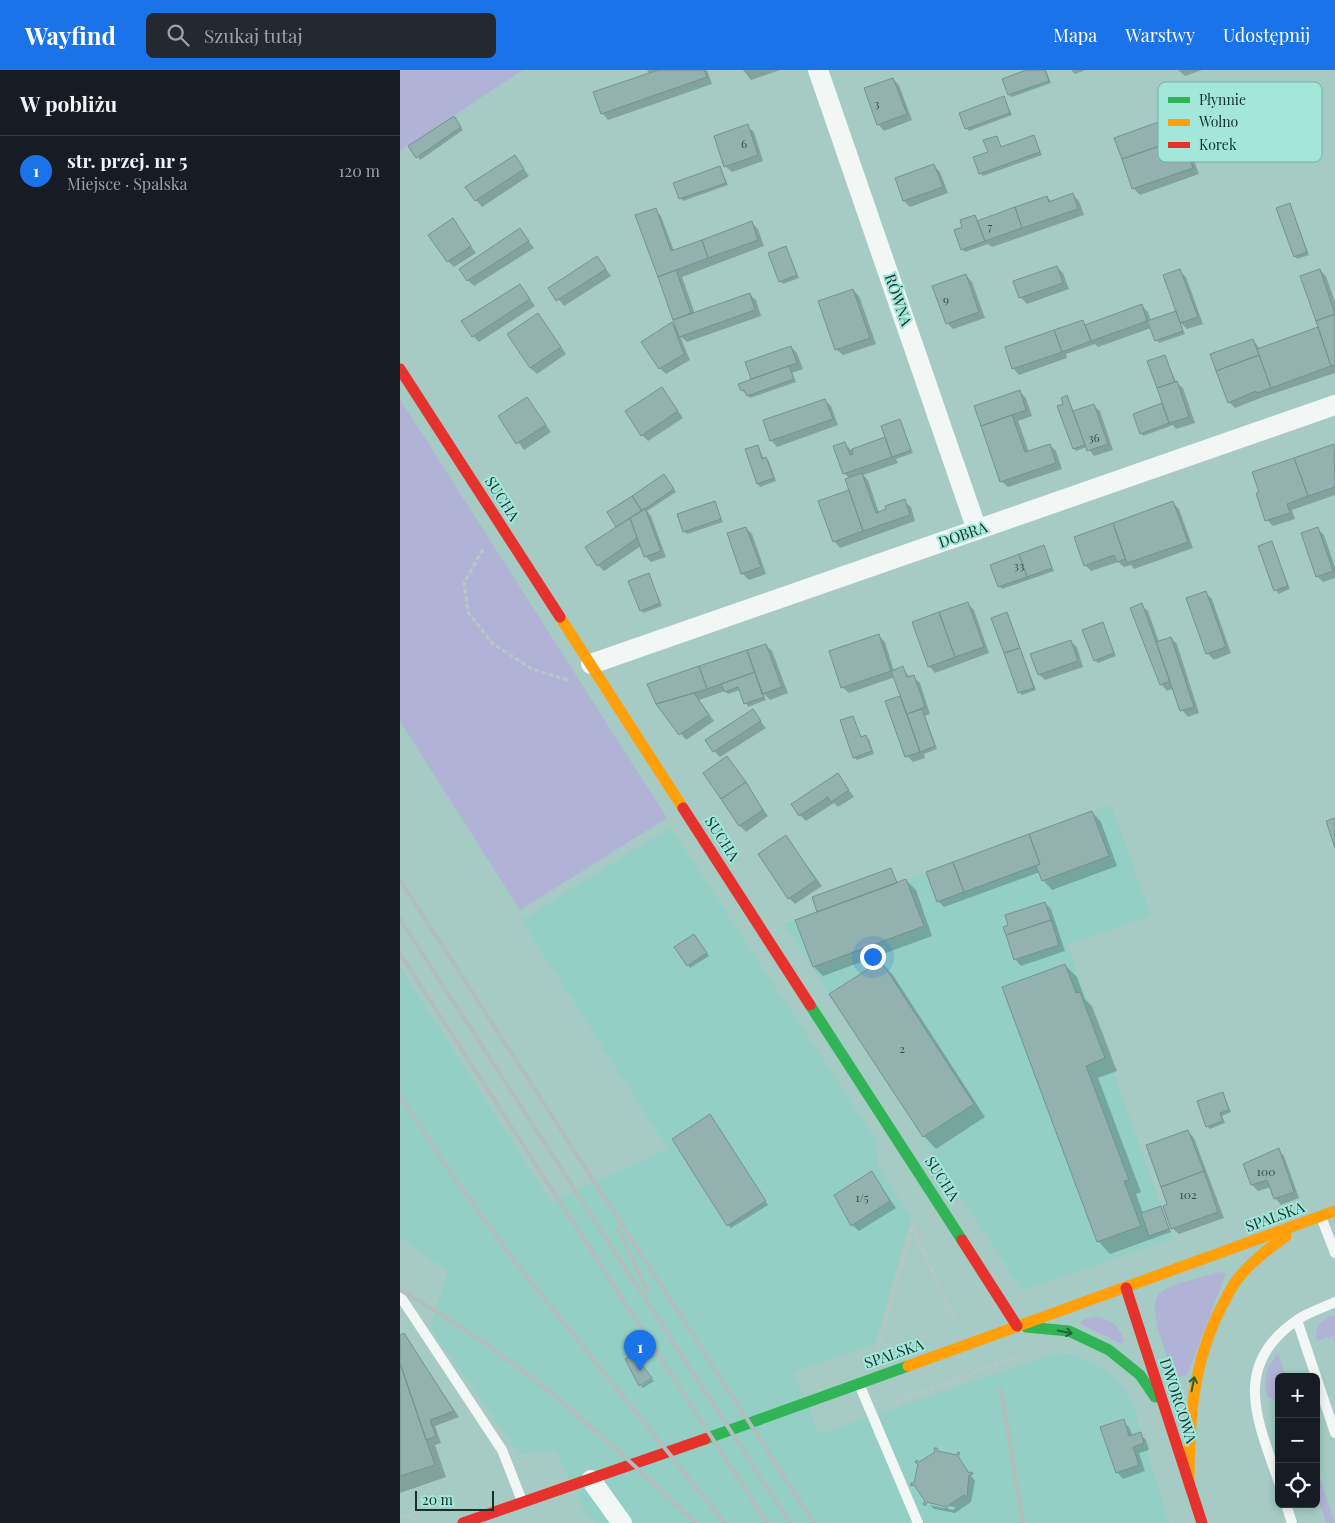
<!DOCTYPE html>
<html lang="pl">
<meta charset="utf-8">
<style>
body{margin:0;font-family:"Playfair Display",serif;background:#242831;color:#f1f3f6}
.controls{position:absolute;right:15px;bottom:15px;display:grid;overflow:hidden;border-radius:8px;box-shadow:0 2px 8px #0003}
.controls button{width:45px;height:45px;display:grid;place-items:center;padding:0;border:0;border-bottom:1px solid #363941;background:#171b24;color:#f1f3f6;font:25px sans-serif}
.scale{position:absolute;left:15px;bottom:12px;width:79px;box-sizing:border-box;padding-left:5px;border:2px solid #14312c;border-top:0;font-size:14px;line-height:18px;white-space:nowrap;color:#14312c;-webkit-text-stroke:4px #a3e7db;paint-order:stroke}
.you{position:absolute;left:472px;top:886px;width:18px;height:18px;margin:-12px;border:4px solid #fff;border-radius:50%;background:#1a73e8;box-shadow:0 0 0 8px #1a73e833}
.badge{display:grid;place-items:center;width:32px;height:32px;border-radius:50%;background:#1a73e8;color:#fff;font-size:16px;font-weight:700}
.pin{position:absolute;translate:-50% -41px;filter:drop-shadow(0 1px 2px #0008)}
.pin::after{content:'';position:absolute;top:26px;width:18px;height:15px;background:inherit;clip-path:polygon(0 0,100% 0,50% 100%)}
.list{margin:0;padding:0;list-style:none}
h2{display:flex;justify-content:space-between;align-items:center;height:65px;margin:0;padding:0 20px;font-size:21px}
h2 small{font-size:16px;font-weight:400;color:#9ea1a6}
.list li{display:grid;grid-template-columns:32px 1fr auto;gap:15px;align-items:center;box-sizing:border-box;height:70px;padding:0 20px;border-top:1px solid #363941}
.list b{display:block;font-size:19px;white-space:nowrap}
.list p{margin:0;font-size:16px;white-space:nowrap;color:#9ea1a6}
.list em{font-size:16px;font-style:normal;color:#9ea1a6}
.icon{flex:none;width:28px;height:28px;fill:none;stroke:currentColor;stroke-width:2;stroke-linecap:round;stroke-linejoin:round}
.map{position:relative;flex:none;width:935px;height:1453px;overflow:hidden}
header{display:flex;align-items:center;gap:30px;box-sizing:border-box;height:70px;padding:0 25px;background:#1a73e8;color:#fff}
header strong{font-size:24px}
nav{display:flex;gap:28px;margin-inline-start:auto;font-size:18px}
.search{width:350px;height:45px;background:#242831;display:flex;align-items:center;gap:12px;box-sizing:border-box;padding:0 18px;border-radius:8px;color:#9ea1a6;font-size:19px}
main{display:flex}
aside{flex:1;background:#171b24}
.map>svg:first-child{display:block}
</style>
<header>
<strong>Wayfind</strong>
<div class="search"><svg class="icon" aria-label="search" viewBox="0 0 24 24"><circle cx="10" cy="10" r="6"/><path d="M15 15l6 6"/></svg>Szukaj tutaj</div>
<nav><a>Mapa</a><a>Warstwy</a><a>Udostępnij</a></nav>
</header>
<main>
<aside>
<h2>W pobliżu<small></small></h2>
<ul class="list">
<li><span class="badge">1</span><div><b>str. przej. nr 5</b><p>Miejsce · Spalska</p></div><em>120 m</em></li>
</ul>
</aside>
<div class="map">
<svg width="935" height="1453" viewBox="0 0 935 1453">
<rect width="100%" height="100%" fill="#a5cbc4"/>
<!-- built -->
<path fill="#93cfc5" d="M711,735L751,845L667,875L773,1168L622,1220L384,854Z
M270,757L476,1070L478,1096L511,1148L475,1273L394,1302L419,1364L658,1283L673,1285L691,1292L709,1303L723,1317L733,1335L769,1453H195L184,1440L155,1380L120,1384L30,1258L48,1201L0,1168V897L151,1132L268,1079L122,850Z"/>
<!-- green -->
<path fill="#b1b3d6" d="M0,0H123L0,81Z
M0,329L267,748L120,840L0,651Z
M820,1202L826,1203L787,1305L776,1307L772,1301C767,1284 745,1236 760,1223C772,1213 804,1207 820,1202Z
M931,1246H935V1274L932,1266L917,1271C914,1257 919,1252 931,1246Z
M694,1247C710,1248 719,1255 724,1271L722,1274L680,1254L683,1250Z
M878,1283L886,1307H879V1333L867,1326C862,1309 867,1296 878,1283Z
M916,1397L935,1453H926L916,1422Z"/>
<!-- shadow -->
<path fill="#0003" d="M247,0H307L312,14L208,50L202,43L250,4Z
M343,0H380L351,10Z
M629,0H646L651,13L612,27L609,25Z
M671,0H686L675,4Z
M778,0H802L785,6Z
M493,9L499,15L512,50L484,61L478,54Z
M604,28L612,45L569,61L566,58Z
M54,47L63,60L20,90L10,76Z
M775,47L781,54L799,104L740,125L733,118Z
M347,56L354,62L363,91L332,102L325,96Z
M597,67L602,78L634,67L642,85L583,106L580,103Z
M115,87L129,106L82,137L76,130Z
M534,96L540,102L548,123L510,137L504,131L496,109Z
M320,98L328,115L283,131L280,128Z
M673,125L679,131L684,145L592,177L588,174L565,182L562,179L564,158L575,146L578,151L647,127L652,132Z
M890,134L909,185L897,189L895,186Z
M255,140L261,146L274,181L352,153L358,159L364,176L282,207L295,244L349,224L356,230L361,246L287,272L280,266L290,290L266,304L260,298L272,253L278,260L237,146Z
M52,150L76,183L54,197L48,191Z
M120,160L134,178L74,216L68,210Z
M386,177L399,208L383,214L380,211Z
M197,187L211,206L164,236L150,218Z
M657,197L663,203L669,219L627,234L620,227Z
M920,200L926,206L935,232V303L863,327L835,338L829,332L853,270L860,279L920,258Z
M780,201L786,207L803,254L787,259L780,252L785,264L759,273L751,258L698,277L695,274L666,284L667,288L619,305L613,298L683,251L686,256L742,236L748,242L751,251L777,242Z
M566,206L572,212L585,248L553,259L547,253Z
M120,215L135,236L79,272L73,266Z
M453,220L459,226L476,274L443,285L436,279Z
M138,244L166,284L137,304L130,298Z
M391,277L397,283L403,299L392,303L396,312L350,328L342,320L352,308Z
M765,286L776,312L783,318L795,353L776,359L773,355L743,366L734,344L763,334Z
M262,318L283,348L248,371L242,365Z
M619,321L626,328L632,346L618,351L629,382L650,375L656,381L662,399L608,417L601,411L575,337Z
M667,327L674,342L693,335L700,341L713,380L694,386L687,377L676,381L674,378L664,334Z
M127,329L151,362L124,380L100,347Z
M425,330L431,336L438,355L377,377L371,370Z
M499,351L513,383L496,389L498,393L463,405L468,410L479,443L504,431L511,437L515,451L440,478L434,471L450,421L449,408L444,403V373L451,380L487,368Z
M934,375L935,425L892,440L895,449L873,456L867,450Z
M358,376L364,389L369,391L376,411L360,417L358,414Z
M267,409L276,422L247,441L251,446L266,487L251,492L245,486L241,476L204,501L198,495L218,457Z
M315,433L323,452L287,464L284,461Z
M773,433L779,439L793,478L734,499L731,495L724,497L718,492L691,501L685,495L675,468Z
M346,458L352,464L366,504L349,510L342,503Z
M918,459L924,465L935,497V508L923,512L917,506Z
M871,472L890,519L878,524L860,477Z
M644,477L654,501L602,519L599,516Z
M249,505L262,536L243,543L241,540Z
M805,522L812,529L831,583L814,590L808,584L788,529Z
M567,533L574,540L589,583L535,603L529,596Z
M741,535L748,541L759,572L771,568L777,574L799,643L788,647L782,640L774,618L767,621L761,614Z
M607,544L636,620L622,625L619,622Z
M702,554L716,586L698,593L695,590Z
M478,565L485,572L494,601L503,598L510,608L513,607L520,613L530,644L525,646L537,679L524,684L525,688L513,692L507,686L487,631L501,626L495,607L449,623L442,617Z
M670,571L677,577L683,597L645,610L639,604Z
M366,575L372,581L388,623L370,630L363,623L366,630L348,637L340,620L328,624L325,621L299,630L314,651L286,670L258,634L249,615Z
M352,641L366,658L320,687L314,681Z
M453,647L462,668L466,667L469,669L474,684L457,690L454,687Z
M327,688L368,746L346,762L339,755Z
M438,705L454,727L438,737L434,733L406,751L400,745Z
M692,742L701,752L717,796L652,820L643,810L640,802L544,837L538,831Z
M386,767L422,816L395,834L389,828Z
M491,800L498,814L506,810L516,820L532,866L423,906L414,897L419,843Z
M645,833L651,839L665,881L621,896L615,889Z
M297,868L309,886L290,898L288,895Z
M481,893L493,905L585,1047L536,1079L524,1066Z
M665,895L677,907L685,929L692,936L717,1001L698,1008L741,1122L736,1124L743,1143L760,1137L771,1162L710,1184L698,1171Z
M823,1024L831,1042L822,1046L825,1053L810,1059L807,1056Z
M313,1048L368,1135L331,1158L328,1155Z
M788,1061L794,1068L824,1148L779,1164L772,1158Z
M878,1080L884,1086L899,1128L881,1135L875,1128L871,1117L858,1121L852,1115L844,1094Z
M472,1103L496,1138L459,1161L452,1155Z
M4,1265L59,1347L35,1356L41,1373L35,1375L46,1407L0,1423V1266Z
M252,1309L254,1311L243,1318L241,1316Z
M723,1351L729,1357L733,1366L740,1364L746,1370L749,1380L739,1383L745,1401L723,1409L717,1402Z
M538,1381L556,1385L575,1411L571,1432L555,1443L534,1439L530,1435L554,1440L555,1437L528,1433L515,1414L519,1395L514,1390L519,1394Z"/>
<!-- building -->
<path fill="#92b1af" stroke="#759391" d="M258,0H304L307,7L201,44L193,22Z
M626,0H645L649,11L608,25L602,9Z
M493,8L507,44L477,55L464,18Z
M604,26L610,43L565,59L559,43Z
M54,46L61,57L16,88L8,76Z
M775,46L783,68L722,89L714,68Z
M348,54L358,85L324,97L314,66Z
M634,65L640,82L579,104L573,87L588,82L583,70L597,66L601,77Z
M783,68L793,98L732,119L722,89Z
M115,85L124,99L75,131L65,117Z
M534,94L543,117L503,131L495,108Z
M320,96L326,113L279,129L273,113Z
M673,123L678,139L622,158L615,137L647,126L649,132Z
M890,133L907,182L894,187L876,138Z
M615,137L622,158L585,171L577,151Z
M256,138L271,181L302,170L308,188L258,207L235,145Z
M575,145L585,171L561,180L554,160L562,157L560,150Z
M53,148L71,176L47,192L28,165Z
M352,151L358,170L308,188L302,170Z
M120,158L129,171L67,211L59,199Z
M386,176L397,205L379,212L368,183Z
M197,186L206,199L156,231L148,218Z
M657,196L663,213L619,228L613,211Z
M780,199L798,247L780,253L763,205Z
M920,199L935,244L916,251L900,206Z
M276,200L291,243L273,250L258,207Z
M566,204L579,242L546,254L532,216Z
M120,214L130,229L72,267L61,251Z
M453,219L470,268L435,280L418,231Z
M350,223L355,240L279,267L273,250Z
M742,234L747,251L691,271L685,255Z
M776,241L783,261L755,271L747,251Z
M138,243L161,277L130,298L107,264Z
M935,244V295L931,296L916,251Z
M683,250L691,271L662,282L654,260Z
M272,252L284,284L259,299L241,272Z
M918,257L931,296L871,318L857,279Z
M654,260L662,282L612,299L605,277Z
M853,269L859,285L816,301L810,284Z
M391,276L397,293L351,309L345,292Z
M765,285L775,312L757,318L747,291Z
M859,285L871,318L857,323L856,321L828,333L816,301Z
M389,296L394,309L347,326L344,320L341,321L338,314Z
M777,311L789,347L769,353L757,318Z
M262,317L278,341L241,366L225,341Z
M620,320L626,340L581,356L574,336Z
M667,325L685,375L673,379L657,336L663,334L661,328Z
M127,327L146,355L116,374L98,346Z
M425,329L433,349L370,371L363,350Z
M762,333L769,353L740,364L733,344Z
M694,334L708,374L687,381L673,341Z
M612,345L625,382L650,374L656,393L600,412L581,356Z
M500,349L511,380L492,387L481,356Z
M485,367L492,387L443,404L433,376L445,372L450,385L453,384L452,379Z
M934,374L935,417L908,426L894,388Z
M358,375L362,389L366,387L374,408L357,414L345,379Z
M894,388L908,426L887,434L890,443L865,451L856,423L859,422L852,402Z
M462,403L476,443L486,439L485,436L505,429L510,445L463,461L445,409Z
M264,404L274,419L242,441L232,426Z
M449,420L463,461L433,472L418,431Z
M232,426L242,441L216,457L207,442Z
M315,431L321,449L283,462L277,444Z
M773,431L788,472L727,493L713,453Z
M245,438L261,481L244,487L230,448Z
M230,448L237,468L197,496L185,477Z
M713,453L725,489L717,492L714,485L684,496L674,467Z
M346,457L361,497L341,504L327,463Z
M918,457L933,501L916,507L901,463Z
M872,471L888,516L874,521L858,476Z
M644,475L652,498L627,507L619,484Z
M619,484L627,507L598,517L590,495Z
M249,503L260,533L240,541L228,511Z
M806,521L826,577L806,584L786,528Z
M568,532L584,577L555,587L539,542Z
M742,533L770,611L760,615L730,538Z
M539,542L555,587L528,597L512,552Z
M607,542L620,578L604,583L591,548Z
M703,552L714,583L694,591L682,560Z
M479,564L491,601L441,618L429,581Z
M771,567L794,637L780,641L756,572Z
M671,570L678,591L638,605L630,584Z
M366,574L382,617L362,624L347,580Z
M620,578L634,618L618,623L604,583Z
M347,580L355,602L307,619L299,596Z
M299,596L307,619L256,634L247,614Z
M503,596L507,607L514,605L525,637L507,644L491,601Z
M355,602L364,627L344,634L338,617L325,622L321,614Z
M294,623L309,645L279,665L256,634Z
M500,626L520,682L505,687L485,631Z
M353,639L361,651L313,682L305,670Z
M522,639L535,676L520,682L507,644Z
M453,646L461,667L466,665L472,681L453,688L440,650Z
M327,686L346,712L321,729L303,703Z
M438,703L449,720L431,732L428,727L399,746L391,734Z
M346,712L363,740L339,756L321,729Z
M692,741L709,786L642,811L636,796L640,794L629,764Z
M935,748V778L926,751Z
M629,764L640,794L564,822L553,792Z
M386,765L416,810L388,829L358,784Z
M553,792L564,822L537,832L526,802Z
M491,798L497,813L417,842L412,827Z
M506,809L524,856L413,897L395,850Z
M645,832L651,850L606,865L603,857L608,855L605,845Z
M651,850L659,875L614,890L606,865Z
M294,864L307,883L287,896L274,877Z
M481,891L574,1034L523,1067L429,924Z
M665,894L676,923L680,922L705,988L686,996L729,1110L724,1111L741,1156L697,1172L602,917Z
M823,1022L829,1040L820,1043L823,1051L806,1057L797,1031Z
M310,1044L366,1131L327,1156L272,1069Z
M788,1060L804,1101L761,1117L746,1075Z
M879,1078L894,1122L874,1129L867,1110L851,1115L843,1094Z
M472,1101L490,1131L451,1156L434,1125Z
M804,1101L818,1142L771,1159L763,1136L767,1134L761,1117Z
M761,1136L769,1159L749,1166L741,1143Z
M4,1263L54,1341L30,1350L36,1366L26,1370L0,1293V1265Z
M234,1284L252,1308L239,1316L225,1289Z
M0,1293L35,1395L0,1406Z
M724,1349L729,1366L741,1362L744,1373L733,1377L739,1395L716,1403L700,1357Z
M534,1378H537L538,1381L556,1385L558,1382L560,1383L558,1386L569,1403L572,1402L573,1404L569,1405L567,1427L564,1425L548,1436L546,1440V1437L527,1432L525,1436L523,1434L525,1431L514,1415L511,1416V1413H514L518,1394L515,1392L517,1390L519,1392L535,1382Z"/>
<g fill="none" stroke-linecap="round" stroke-linejoin="round">
<!-- path -->
<path stroke="#bbc6c4" stroke-width="3" stroke-dasharray="5 2.5" stroke-linecap="butt" d="M83,479L64,513L68,542L92,573L132,599L168,610
M478,1278L512,1156L555,1251
M495,1332L623,1284
M0,1446L5,1447L44,1433"/>
<!-- lane -->
<path stroke="#f2f7f6" stroke-width="10" d="M921,1147L935,1183
M0,1226L102,1380L122,1431
M897,1250L935,1363
M459,1314L518,1453
M879,1413C858,1351 830,1296 897,1250C908,1242 923,1238 935,1232
M886,1434L892,1453"/>
<!-- street -->
<path stroke="#f2f7f6" stroke-width="20" d="M418,0L577,460
M191,594L935,335
M191,1410L222,1453"/>
<!-- fast -->
<path stroke="#30b455" stroke-width="11" d="M410,935L562,1170
M626,1257L669,1261L709,1280L740,1305L755,1327
M305,1369L508,1296"/>
<!-- slow -->
<path stroke="#ff9f0a" stroke-width="11" d="M160,547L283,738
M508,1296L935,1141
M789,1415C789,1352 792,1293 822,1236C827,1226 832,1215 840,1206C853,1190 870,1178 886,1166"/>
<!-- jam -->
<path stroke="#e5322d" stroke-width="11" d="M0,299L160,547
M283,738L410,935
M562,1170L617,1256
M726,1218L802,1453
M63,1453L305,1369"/>
<!-- rail -->
<path stroke="#b3bdbc" stroke-width="4" d="M0,810L414,1453
M0,849L390,1453
M0,884L367,1453
M0,1026L55,1109L112,1188L325,1453
M218,1159L248,1222
M0,1220C114,1284 202,1363 295,1453
M601,1319L623,1453"/>
</g>
<!-- one-way arrows -->
<defs><path id="oneway-shaft" d="M-6 0H5M1.5-3L5.5 0L1.5 3" fill="none" stroke-width="1.6" stroke-linecap="round" stroke-linejoin="round" transform="scale(1.25)"/></defs>
<g stroke="#1f653c">
<use href="#oneway-shaft" transform="translate(665 1262) rotate(11)"/>
<use href="#oneway-shaft" transform="translate(793 1314) rotate(-79)"/>
</g>
<g text-anchor="middle" stroke-width="4" stroke-linejoin="round" paint-order="stroke">
<!-- number labels -->
<g font-size="12" fill="#34514d">
<text x="477" y="38">3</text>
<text x="344" y="78">6</text>
<text x="590" y="161">7</text>
<text x="546" y="234">9</text>
<text x="694" y="372">36</text>
<text x="619" y="500">33</text>
<text x="502" y="983">2</text>
<text x="866" y="1106">100</text>
<text x="788" y="1129">102</text>
<text x="462" y="1132">1/5</text>
</g>
<!-- street labels -->
<g font-size="15" fill="#14312c" stroke="#a3e7db">
<text transform="translate(498 230) rotate(71)" y="5">RÓWNA</text>
<text transform="translate(102 429) rotate(57)" y="5">SUCHA</text>
<text transform="translate(563 465) rotate(-19)" y="5">DOBRA</text>
<text transform="translate(322 769) rotate(57)" y="5">SUCHA</text>
<text transform="translate(542 1109) rotate(57)" y="5">SUCHA</text>
<text transform="translate(875 1147) rotate(-20)" y="5">SPALSKA</text>
<text transform="translate(494 1284) rotate(-19)" y="5">SPALSKA</text>
<text transform="translate(778 1331) rotate(72)" y="5">DWORCOWA</text>
</g>
</g>
<!-- legend -->
<rect x="758" y="12" width="164" height="80" rx="8" fill="#a3e7db" stroke="#78b0a6" stroke-width="1"/>
<rect x="768" y="27" width="22" height="6" fill="#30b455"/>
<rect x="768" y="49" width="22" height="7" fill="#ff9f0a"/>
<rect x="768" y="72" width="22" height="6" fill="#e5322d"/>
<g font-size="14" fill="#14312c">
<text x="799" y="35">Płynnie</text>
<text x="799" y="57">Wolno</text>
<text x="799" y="80">Korek</text>
</g>
</svg>
<div class="controls">
<button>+</button>
<button>−</button>
<button><svg class="icon" aria-label="locate" viewBox="0 0 24 24"><circle cx="12" cy="12" r="6"/><path d="M12 2v4M12 18v4M2 12h4M18 12h4"/></svg></button>
</div>
<div class="scale">20 m</div>
<div class="you"></div>
<div class="pin badge" style="left:240px;top:1301px">1</div>
</div>
</main>
